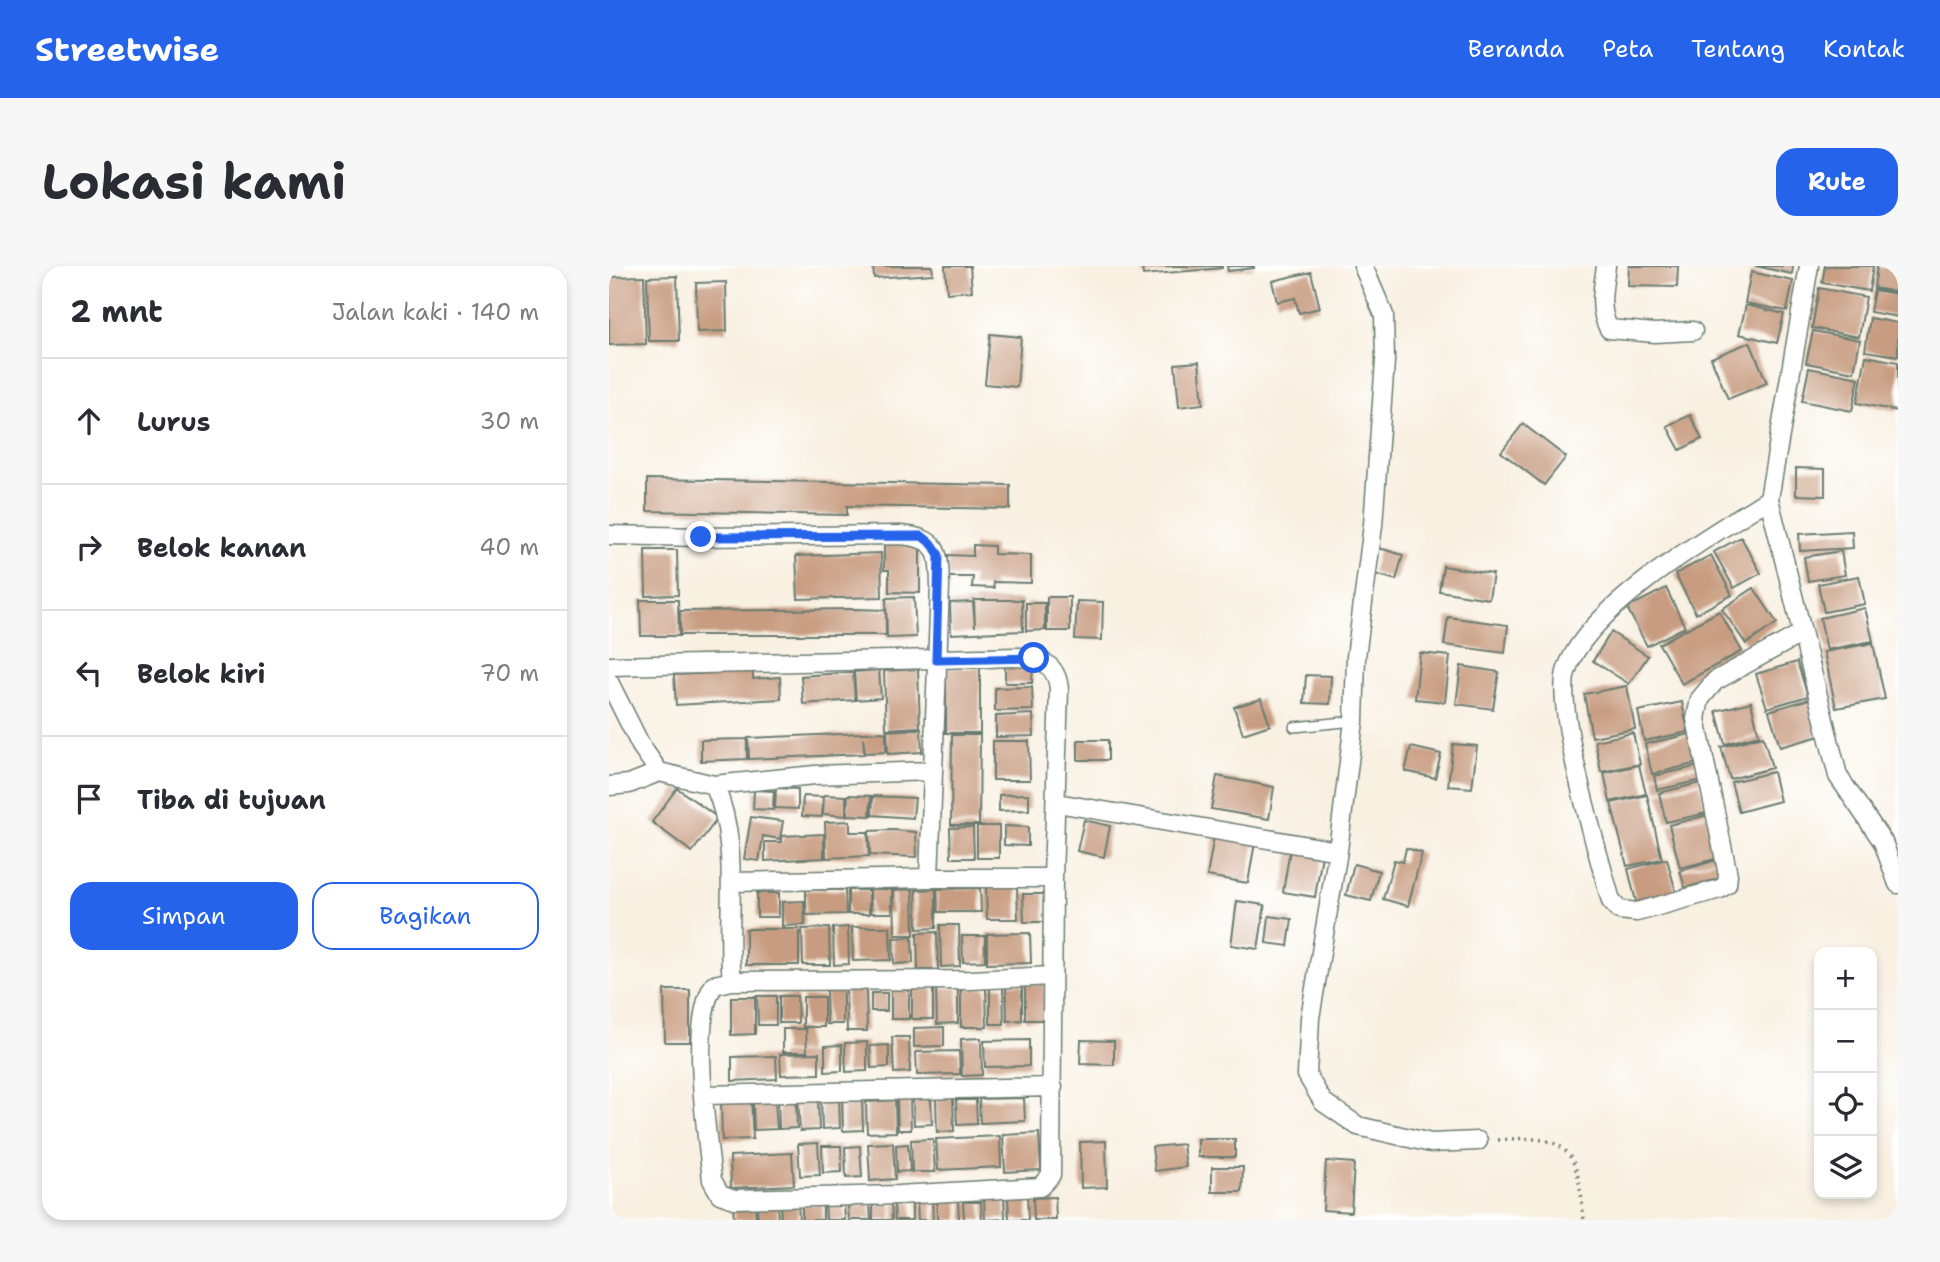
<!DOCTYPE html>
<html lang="id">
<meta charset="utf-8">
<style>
body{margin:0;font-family:"Shantell Sans",sans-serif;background:#f7f7f7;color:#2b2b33}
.controls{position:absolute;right:21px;bottom:21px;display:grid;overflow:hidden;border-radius:14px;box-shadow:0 4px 10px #0003}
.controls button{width:63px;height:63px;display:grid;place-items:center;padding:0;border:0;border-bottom:2px solid #e1e1e2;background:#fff;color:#2b2b33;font:35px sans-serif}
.stop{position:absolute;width:21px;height:21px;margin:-16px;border:5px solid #2563eb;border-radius:50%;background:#fff}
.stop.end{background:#2563eb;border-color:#fff;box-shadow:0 2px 7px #0008}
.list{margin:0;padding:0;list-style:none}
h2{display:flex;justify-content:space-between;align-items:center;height:91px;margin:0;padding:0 28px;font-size:30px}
h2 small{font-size:23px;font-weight:400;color:#7c7c81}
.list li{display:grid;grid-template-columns:46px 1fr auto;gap:21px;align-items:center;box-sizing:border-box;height:126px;padding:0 28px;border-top:2px solid #e1e1e2}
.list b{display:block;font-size:26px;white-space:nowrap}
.list em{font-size:23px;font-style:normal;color:#7c7c81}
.actions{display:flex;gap:14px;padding:21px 28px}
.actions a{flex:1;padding:16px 0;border:2px solid #2563eb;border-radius:21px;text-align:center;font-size:24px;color:#2563eb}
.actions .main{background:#2563eb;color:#fff}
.icon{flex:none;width:38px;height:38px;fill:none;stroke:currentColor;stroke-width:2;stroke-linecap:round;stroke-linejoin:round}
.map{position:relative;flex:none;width:1289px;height:954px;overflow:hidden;border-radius:21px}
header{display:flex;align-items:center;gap:42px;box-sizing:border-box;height:98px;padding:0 35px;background:#2563eb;color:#fff}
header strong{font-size:33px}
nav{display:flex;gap:38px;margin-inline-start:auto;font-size:24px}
.intro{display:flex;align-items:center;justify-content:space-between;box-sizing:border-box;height:168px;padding:0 42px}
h1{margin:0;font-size:49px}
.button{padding:18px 32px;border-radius:21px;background:#2563eb;color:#fff;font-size:24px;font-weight:700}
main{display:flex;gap:42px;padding:0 42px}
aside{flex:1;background:#fff;border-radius:21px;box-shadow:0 4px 10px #0003}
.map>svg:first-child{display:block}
</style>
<header>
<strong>Streetwise</strong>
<nav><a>Beranda</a><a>Peta</a><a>Tentang</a><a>Kontak</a></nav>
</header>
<div class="intro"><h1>Lokasi kami</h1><a class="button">Rute</a></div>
<main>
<aside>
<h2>2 mnt<small>Jalan kaki · 140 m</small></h2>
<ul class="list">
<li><svg class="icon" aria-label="ahead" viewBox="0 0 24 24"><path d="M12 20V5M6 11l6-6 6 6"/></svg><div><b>Lurus</b></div><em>30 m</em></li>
<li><svg class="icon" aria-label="right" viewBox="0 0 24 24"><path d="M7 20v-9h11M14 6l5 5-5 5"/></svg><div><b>Belok kanan</b></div><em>40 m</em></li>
<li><svg class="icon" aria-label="left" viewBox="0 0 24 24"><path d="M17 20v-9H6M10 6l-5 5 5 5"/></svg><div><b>Belok kiri</b></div><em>70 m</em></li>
<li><svg class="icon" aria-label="arrive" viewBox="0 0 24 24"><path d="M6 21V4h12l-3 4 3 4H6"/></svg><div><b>Tiba di tujuan</b></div></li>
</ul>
<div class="actions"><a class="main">Simpan</a><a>Bagikan</a></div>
</aside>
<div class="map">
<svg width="1289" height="954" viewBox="0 0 1289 954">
<rect width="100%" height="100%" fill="#fff"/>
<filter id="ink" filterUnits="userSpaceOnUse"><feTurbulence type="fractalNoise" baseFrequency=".0143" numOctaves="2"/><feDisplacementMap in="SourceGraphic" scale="14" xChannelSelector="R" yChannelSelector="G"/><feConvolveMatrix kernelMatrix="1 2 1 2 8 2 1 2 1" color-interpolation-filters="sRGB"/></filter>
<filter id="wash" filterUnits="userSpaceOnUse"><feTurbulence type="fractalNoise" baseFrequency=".00686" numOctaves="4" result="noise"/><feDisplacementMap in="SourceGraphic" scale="28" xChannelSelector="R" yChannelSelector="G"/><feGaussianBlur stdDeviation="1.57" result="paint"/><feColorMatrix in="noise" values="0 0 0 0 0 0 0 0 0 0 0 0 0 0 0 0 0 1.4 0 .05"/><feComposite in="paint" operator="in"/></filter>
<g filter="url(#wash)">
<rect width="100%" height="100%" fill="#f8f0e1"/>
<g id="blocks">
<!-- building -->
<path fill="#c89c80" d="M264,0H323L324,8L265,12Z
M336,0H361L363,25L338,27Z
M533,0H613V2L534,9Z
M618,0H645V2L619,5Z
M1020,0H1069L1068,21L1019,20Z
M1146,0H1184L1183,8Z
M1216,0H1264L1260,25L1213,17Z
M1268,0H1289V26L1265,22Z
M702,6L711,42L690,47L686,32L668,36L663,15Z
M1142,6L1184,15L1178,45L1136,37Z
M35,10L37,78L0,79V11Z
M68,10L70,75H40L38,11Z
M117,16L118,65L88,66L87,17Z
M1210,22L1257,31L1250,71L1203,62Z
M1265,24L1289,28V51L1261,46Z
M1137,39L1175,48L1168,77L1130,68Z
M1261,52L1289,57V90L1256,85Z
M1204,65L1251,74L1245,106L1197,97Z
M381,68L412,71L408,121L376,118Z
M1141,76L1158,117L1119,133L1102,92Z
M1257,90L1289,96V145L1248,137Z
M590,96L594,138L570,141L566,98Z
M1200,102L1250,112L1243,145L1193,135Z
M1081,149L1093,173L1071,184L1058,160Z
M914,158L957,191L935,219L892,186Z
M1187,202L1216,203V230L1187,229Z
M38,213L401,219V243L238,240V249L38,245Z
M1243,265L1244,282L1191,285L1190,268Z
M1132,271L1152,307L1125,322L1105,286Z
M275,277H311V327L280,326V304H275Z
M364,279L385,280V288L422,289V317L384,316L385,322L363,321L364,311H339V289L364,290Z
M770,282L794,289L787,314L763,307Z
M36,284H68L69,329L37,330Z
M1232,285L1236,309L1199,315L1195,291Z
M272,287L273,331L189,333L187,290Z
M1102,289L1123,329L1087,348L1066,308Z
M834,300L884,308L880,333L830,325Z
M1250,310L1256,338L1215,346L1209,318Z
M1057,322L1076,361L1038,380L1018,342Z
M1145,322L1168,357L1137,378L1113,343Z
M305,331L307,371L278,372L277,332Z
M438,331H461V365H438Z
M31,334H69L70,370H32Z
M365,334H413L414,365L342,368L341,337L364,336L366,361Z
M468,335L494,336L493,374L466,373Z
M417,337H436V364L417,365Z
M1256,342L1264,375L1218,384L1211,352Z
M246,343L277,344V369H71V345Z
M1110,345L1133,385L1073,418L1050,378Z
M839,351L899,359L896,387L835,379Z
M1002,366L1039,390L1020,418L984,395Z
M1264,377L1276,433L1227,442L1215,386Z
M811,387L841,390L836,436L806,433Z
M1188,396L1199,430L1158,442L1147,408Z
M396,400H424L423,417H396Z
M852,400L890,406L884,443L847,438Z
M337,402H371V467H337Z
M309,403L311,461L277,463L275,405Z
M270,404L272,432L247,434L245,406Z
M144,405V413L171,411L172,433L67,439L65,409Z
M244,406L246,434L194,438L192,410Z
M697,409L722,410L721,438L695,437Z
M1018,420L1026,463L983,471L975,428Z
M423,421L424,444L386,445V422Z
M652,433L661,459L634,468L625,441Z
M1200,433L1211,470L1171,481L1160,445Z
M1073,436L1079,466L1035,475L1029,445Z
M1142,436L1150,469L1116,478L1107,445Z
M424,448L425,470L387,471V450Z
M312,463L313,486L279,488L278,465Z
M277,466V486L256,487L254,471L255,488L140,493L139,472Z
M1024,467L1031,498L992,506L986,475Z
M1082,468L1089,497L1043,508L1036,478Z
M343,469H371L370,559H342Z
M1154,470L1163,502L1121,513L1112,481Z
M138,473V493L92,495V474Z
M469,474H499V494H469Z
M384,475H420L421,514H384Z
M844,478L868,480L863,522L839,520Z
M802,481L832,488L826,512L796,505Z
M1030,499L1037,528L1001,536L995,507Z
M1090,500L1093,514L1048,524L1045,510Z
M1164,506L1171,535L1130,546L1122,516Z
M608,510L665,521L660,553L602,543Z
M1091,517L1098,547L1057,556L1050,527Z
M68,522L109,552L83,586L43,556Z
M167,522L189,523V543L166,542Z
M145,524L165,525L164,544L144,543Z
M420,528V544L390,545V529Z
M215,529L237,530V550L214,548Z
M239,529L262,530L261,550L238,549Z
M1038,529L1053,593L1018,600L1002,537Z
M194,530L214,531L213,551L193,550Z
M264,530L306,532L304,552L263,549Z
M1099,549L1110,592L1071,602L1060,559Z
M142,551L174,555L171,573L154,570L150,595L135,593Z
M475,554L501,560L495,591L468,585Z
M241,555V566H259L260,590L217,592L216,556Z
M368,560H390V592H368Z
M395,560L419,561V580L395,579Z
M364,561L365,592H342L341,562Z
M284,564L307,566L308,591L261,589L260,565Z
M215,568V592L156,595V576H173V570Z
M605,570L646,576L639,617L598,610Z
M797,582L813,587L799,640L774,633L785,594L794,596Z
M681,583L713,589L706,631L674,626Z
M1058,593L1067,626L1027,636L1019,603Z
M1111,593L1116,611L1076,622L1071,605Z
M745,598L770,605L762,635L737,629Z
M377,621H408L409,653H378Z
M371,622L372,646H329L328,623Z
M261,623H283V647H262Z
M304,623L305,669H286L285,624Z
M327,623V662L308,663L307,624Z
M197,624H236L237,648L197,649Z
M239,624H260V648H239Z
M148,627H170V651H148Z
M414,628H435L436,656H415Z
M195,635L196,659L173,660V636Z
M628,635L656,639L649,683L622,679Z
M660,650L683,653L679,680L657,677Z
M331,659H350L351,700L332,701Z
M239,661L240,698L225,699L224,662Z
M243,661H281L282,694L244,695Z
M220,662L221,699H194L193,663Z
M137,663H190V699H137Z
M328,666L329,704H309L308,667Z
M421,667L422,697L378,698V668Z
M353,670H376V695L354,696Z
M303,671L304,697L285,698L284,672Z
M397,718H413V754L398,755Z
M416,718H436V754H416Z
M381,720H394L395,758H381Z
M327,722H349V757L328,758Z
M352,722H377L378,761H352Z
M257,723L258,765H238L237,724Z
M303,723H324V753H303Z
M55,724H81V776H56Z
M217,724H234V758H218Z
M282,724H300V753H282Z
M262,727H278V745H262Z
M148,730H167V759H149Z
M170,730H188L189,757H170Z
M122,731H146V768L122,769Z
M194,731H215V761H194Z
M335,761V780L305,781V762Z
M174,763H197L198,786H174Z
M283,771H300L301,806L285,807Z
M372,772L373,809L353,810L352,773Z
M420,774V800L376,801L375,775Z
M472,774L505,775V799L471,798Z
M258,776V805L237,806L236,777Z
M233,779V805L216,806V780Z
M280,779V801L262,802L261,780Z
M350,785L351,808L308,809L307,786Z
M210,787V808L172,809L171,788Z
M167,790L168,813L123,815V791Z
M253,830L254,864L234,865L233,831Z
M230,832L231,862L213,863L212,833Z
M322,832L323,858L305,859L304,833Z
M344,832L345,865L328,866L327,833Z
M415,832L416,855L371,857L370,833Z
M209,833L210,864L191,865L189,834Z
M288,833H301L302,864H289Z
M142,834L144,873L113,874L112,836Z
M286,834L287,866L258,867L257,836Z
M347,834H367L368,858L348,859Z
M166,835L168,863L145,864L144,836Z
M187,835L188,862L170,863L169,836Z
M430,867L432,904L396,906L394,869Z
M391,870L392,901L329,904L327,873Z
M324,873L326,906H303L302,874Z
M589,873H626V891H589Z
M497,875L498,921L472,922L471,876Z
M209,877L211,909L191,910L189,878Z
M284,877L286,913L261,915L259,878Z
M299,878L301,905L288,906L287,879Z
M574,878L577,901L546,905L543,881Z
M213,880H232L233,906L214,907Z
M251,880L253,911L237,912L236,881Z
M183,887L185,919L122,922L121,890Z
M717,895L745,897L742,946L714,944Z
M603,901H634L633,926H603Z
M395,930L396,953L376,954L375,931Z
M418,930L419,954H400L399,931Z
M446,931L447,954H425L424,932Z
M323,933L324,954H309L308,934Z
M235,934L236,954H217L216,935Z
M349,934L350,954H328V935Z
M171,936H189L190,954H172Z
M303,936V954H286L285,937Z
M354,936H372L373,954H355Z
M282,937L283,954H264V938Z
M146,938L147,954H125L124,939Z
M168,938L169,954H149L148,939Z
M214,938V954H193V939Z
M261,938L262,954H240L239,939Z"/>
</g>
</g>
<g filter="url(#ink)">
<use href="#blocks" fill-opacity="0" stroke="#6b7c71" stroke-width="2"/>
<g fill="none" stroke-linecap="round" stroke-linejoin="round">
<!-- lane casing -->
<g stroke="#6b7c71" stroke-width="12">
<path id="lane" d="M685,461L745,455"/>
</g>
<!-- street casing -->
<g stroke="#6b7c71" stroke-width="21">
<path id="street" d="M754,0L775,49L776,95L764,259L747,391L745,455L729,585L701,752L698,809L714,836L749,860L822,877L869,875
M997,0C994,22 989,43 1000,63L1046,67L1084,65
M1200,0L1160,233L1229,510L1274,576L1289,618
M1160,233C1105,267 975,343 957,406C946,444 990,591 1002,635L1010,644L1028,646L1111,623L1118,618L1119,609L1087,453L1091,433L1106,415L1193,367
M0,269L91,271L291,269C330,272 330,285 331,320L320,612H444L442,909L431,921L289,929L125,933L111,928L103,914C98,867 80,756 105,719L123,715C116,651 133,579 105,519L50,506L32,480L0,416
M0,400L373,392C405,392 446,382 450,423L444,612
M105,519L206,509L323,505
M0,520L20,518L50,506
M448,537L729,585
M123,616L320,612
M123,715L362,714L442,710
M94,829L444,821"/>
</g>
<!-- path -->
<path stroke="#6b7c71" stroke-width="3.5" stroke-dasharray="2 5" stroke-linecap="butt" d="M889,874C963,867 968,885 975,954"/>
<!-- lane -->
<use href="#lane" stroke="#fff" stroke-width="9"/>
<!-- street -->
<use href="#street" stroke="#fff" stroke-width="18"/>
</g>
</g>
<g fill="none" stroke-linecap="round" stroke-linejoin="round" filter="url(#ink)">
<!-- route -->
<path stroke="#2563eb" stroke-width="9" d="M92,271L313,270L324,279L330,289L327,394L425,392"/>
</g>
</svg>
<div class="controls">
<button>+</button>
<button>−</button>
<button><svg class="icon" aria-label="locate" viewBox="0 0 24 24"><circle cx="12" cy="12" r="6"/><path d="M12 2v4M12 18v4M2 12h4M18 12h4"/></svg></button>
<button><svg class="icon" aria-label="layers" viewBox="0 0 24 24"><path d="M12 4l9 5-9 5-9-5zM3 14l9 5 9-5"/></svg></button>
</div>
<div class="stop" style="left:425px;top:392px"></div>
<div class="stop end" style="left:92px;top:271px"></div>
</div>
</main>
